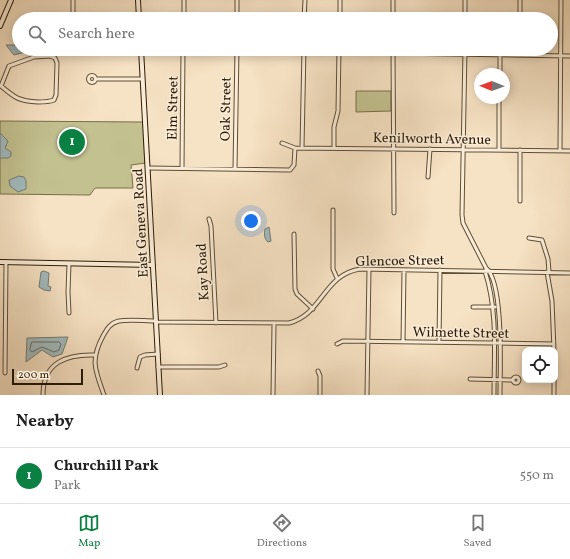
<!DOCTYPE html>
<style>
body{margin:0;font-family:Vollkorn,serif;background:#f2f2f2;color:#222}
.controls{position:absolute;right:12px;bottom:12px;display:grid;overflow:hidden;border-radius:8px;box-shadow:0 2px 10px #0003}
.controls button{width:36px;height:36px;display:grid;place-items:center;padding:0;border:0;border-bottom:1px solid #e0e0e0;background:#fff;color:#222;font:20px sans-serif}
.compass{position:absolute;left:474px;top:68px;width:36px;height:36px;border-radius:50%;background:#fff;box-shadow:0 2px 10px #0003;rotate:271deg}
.scale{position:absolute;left:12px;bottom:10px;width:71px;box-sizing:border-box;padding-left:4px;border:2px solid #2e1c03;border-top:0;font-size:11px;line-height:14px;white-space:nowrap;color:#2e1c03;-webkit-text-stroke:3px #f9ecd9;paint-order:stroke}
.you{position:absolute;left:251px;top:221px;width:14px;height:14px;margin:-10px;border:3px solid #fff;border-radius:50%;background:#1a73e8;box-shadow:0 0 0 6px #1a73e833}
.badge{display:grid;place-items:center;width:26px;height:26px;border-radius:50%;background:#0b8043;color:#fff;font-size:13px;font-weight:700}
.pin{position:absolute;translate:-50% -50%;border:2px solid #fff;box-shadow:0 1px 4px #0006}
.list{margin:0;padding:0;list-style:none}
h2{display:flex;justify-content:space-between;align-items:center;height:52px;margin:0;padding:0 16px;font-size:17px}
h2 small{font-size:13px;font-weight:400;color:#767676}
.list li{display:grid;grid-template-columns:26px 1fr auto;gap:12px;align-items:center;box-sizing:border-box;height:56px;padding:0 16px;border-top:1px solid #e0e0e0}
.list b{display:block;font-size:15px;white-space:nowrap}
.list p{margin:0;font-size:13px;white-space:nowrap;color:#767676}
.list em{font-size:13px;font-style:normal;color:#767676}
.icon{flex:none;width:22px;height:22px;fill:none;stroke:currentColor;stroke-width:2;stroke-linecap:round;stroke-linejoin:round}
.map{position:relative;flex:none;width:570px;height:395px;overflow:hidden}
.search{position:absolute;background:#fff;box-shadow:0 2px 10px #0003;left:12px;right:12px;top:12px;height:44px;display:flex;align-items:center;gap:10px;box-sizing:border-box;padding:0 14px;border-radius:22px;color:#767676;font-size:15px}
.sheet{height:108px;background:#fff}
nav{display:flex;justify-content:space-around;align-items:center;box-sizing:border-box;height:56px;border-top:1px solid #e0e0e0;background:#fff;font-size:11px;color:#767676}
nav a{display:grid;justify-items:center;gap:2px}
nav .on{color:#0b8043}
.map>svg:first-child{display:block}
</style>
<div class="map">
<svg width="570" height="395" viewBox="0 0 570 395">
<rect width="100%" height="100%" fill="#f6e2c4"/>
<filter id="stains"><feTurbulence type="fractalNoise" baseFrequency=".005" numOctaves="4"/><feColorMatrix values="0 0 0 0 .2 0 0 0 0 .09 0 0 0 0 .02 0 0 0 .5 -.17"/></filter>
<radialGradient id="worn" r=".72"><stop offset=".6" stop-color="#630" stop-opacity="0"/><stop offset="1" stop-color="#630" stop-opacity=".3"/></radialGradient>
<!-- green -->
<path fill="#c3c190" stroke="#786e4a" d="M356,91H391V111L356,112Z
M0,121L144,122L146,163L131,165L133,188H95L90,195L0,194Z"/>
<!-- water -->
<path fill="#a1bbbf" stroke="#737b74" d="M6,45H19V49H29V51L14,55Z
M0,133L8,141L5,148L11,152V156L8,158H0Z
M57.5 139a5.5 5.5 0 1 1 11 0a5.5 5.5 0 1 1-11 0Z
M19,176L24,177L26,181V189L18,192L10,186L9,180Z
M269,227L271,241L268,242C264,239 264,233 265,229Z
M44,271L49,273L48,286L51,287L50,291L44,290L39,287L41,272Z
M68,337L62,354L53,357L42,350L26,362L27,338Z"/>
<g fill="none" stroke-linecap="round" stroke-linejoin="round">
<!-- shore -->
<path stroke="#686c61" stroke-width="1" d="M32,342H59L61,344L59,350L54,352L42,347L32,352L30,350Z"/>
<!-- street casing -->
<g stroke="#604e33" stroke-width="5">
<path id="street" d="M73,0V16L79,19H95
M465,0V19
M393,17H428
M184,19V0
M237,19V0
M304,19L305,0
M340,19V0
M393,19V0
M520,19V0
M393,49L394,213
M465,49L462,215L463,223L486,268C504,282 500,371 500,395
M393,53L570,56
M520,55V49
M50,56L55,58L57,63L56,95L54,100C49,102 44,102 38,102C19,101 15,98 1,86L9,66L34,57Z
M500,74V55
M88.5 79a3.5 3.5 0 1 1 7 0a3.5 3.5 0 1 1-7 0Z
M96,79H142
M282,143L295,148L570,151
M302,147L304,49
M334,147V127L338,111L339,49
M499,150V98
M560,151L561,0
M148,168L290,170L294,165L295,148
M182,168L183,49
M235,169L237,49
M428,177L430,149
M520,201V150
M333,210V269L337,278
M209,219L211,226L216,323
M294,234L295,289L297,294L313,309
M529,238L542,240L548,259L549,272H547L552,301L554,350
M69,264L68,292L69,313
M485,271C498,311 494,354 494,395
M473,307H495
M156,322L289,323C323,314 323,275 360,269L570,273
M403,342L404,270
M439,342L440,270
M337,344L343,341L554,344
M158,367H219L225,365
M137,368L140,357L145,355L158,354
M318,371L320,376V395
M5,373L6,262
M513 380a3 3 0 1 1 6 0a3 3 0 1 1-6 0Z
M470,379L513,380
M554,380V395
M43,395C43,362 67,354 95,355
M104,395C95,370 90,360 103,336C107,329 110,323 119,321C130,319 144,321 156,321
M273,395L274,324
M367,395L369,269"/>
</g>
<!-- secondary casing -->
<g stroke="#2e1c03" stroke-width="6">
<path id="secondary" d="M138,0L139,19
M0,26L11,0
M141,49L160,395
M0,262L153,265"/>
</g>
<!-- street -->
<use href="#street" stroke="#f9ecd9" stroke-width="3"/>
<!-- secondary -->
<use href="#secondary" stroke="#f9ecd9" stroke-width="4"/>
</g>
<g text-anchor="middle" stroke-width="3" stroke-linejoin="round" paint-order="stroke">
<!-- street labels -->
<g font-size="14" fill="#2e1c03" stroke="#f9ecd9">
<text transform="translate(172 108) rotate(-89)" y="5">Elm Street</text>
<text transform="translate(225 109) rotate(-89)" y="5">Oak Street</text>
<text transform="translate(432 138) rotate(1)" y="5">Kenilworth Avenue</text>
<text transform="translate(140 223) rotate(-93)" y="5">East Geneva Road</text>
<text transform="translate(400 260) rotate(-1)" y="5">Glencoe Street</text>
<text transform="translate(202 272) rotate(-93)" y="5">Kay Road</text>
<text transform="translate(461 332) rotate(1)" y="5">Wilmette Street</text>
</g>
</g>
<rect width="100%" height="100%" filter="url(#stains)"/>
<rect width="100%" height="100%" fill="url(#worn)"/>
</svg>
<div class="controls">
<button><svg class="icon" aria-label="locate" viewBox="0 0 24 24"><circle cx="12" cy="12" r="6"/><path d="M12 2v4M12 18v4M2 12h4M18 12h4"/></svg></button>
</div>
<svg class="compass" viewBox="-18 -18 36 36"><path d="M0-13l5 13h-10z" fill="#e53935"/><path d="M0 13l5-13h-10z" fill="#767676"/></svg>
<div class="scale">200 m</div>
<div class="you"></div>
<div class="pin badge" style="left:72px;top:142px">1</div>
<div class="search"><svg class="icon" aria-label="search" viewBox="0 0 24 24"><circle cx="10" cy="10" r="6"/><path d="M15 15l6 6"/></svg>Search here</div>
</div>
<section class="sheet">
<h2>Nearby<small></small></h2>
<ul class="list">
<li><span class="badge">1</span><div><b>Churchill Park</b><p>Park</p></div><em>550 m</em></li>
</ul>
</section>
<nav>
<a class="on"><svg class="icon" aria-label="map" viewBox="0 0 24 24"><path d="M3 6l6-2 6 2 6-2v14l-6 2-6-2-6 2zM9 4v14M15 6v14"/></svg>Map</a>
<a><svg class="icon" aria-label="directions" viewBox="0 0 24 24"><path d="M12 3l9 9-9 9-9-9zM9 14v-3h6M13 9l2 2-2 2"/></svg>Directions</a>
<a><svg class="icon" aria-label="saved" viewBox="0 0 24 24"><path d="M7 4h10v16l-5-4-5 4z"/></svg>Saved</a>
</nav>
